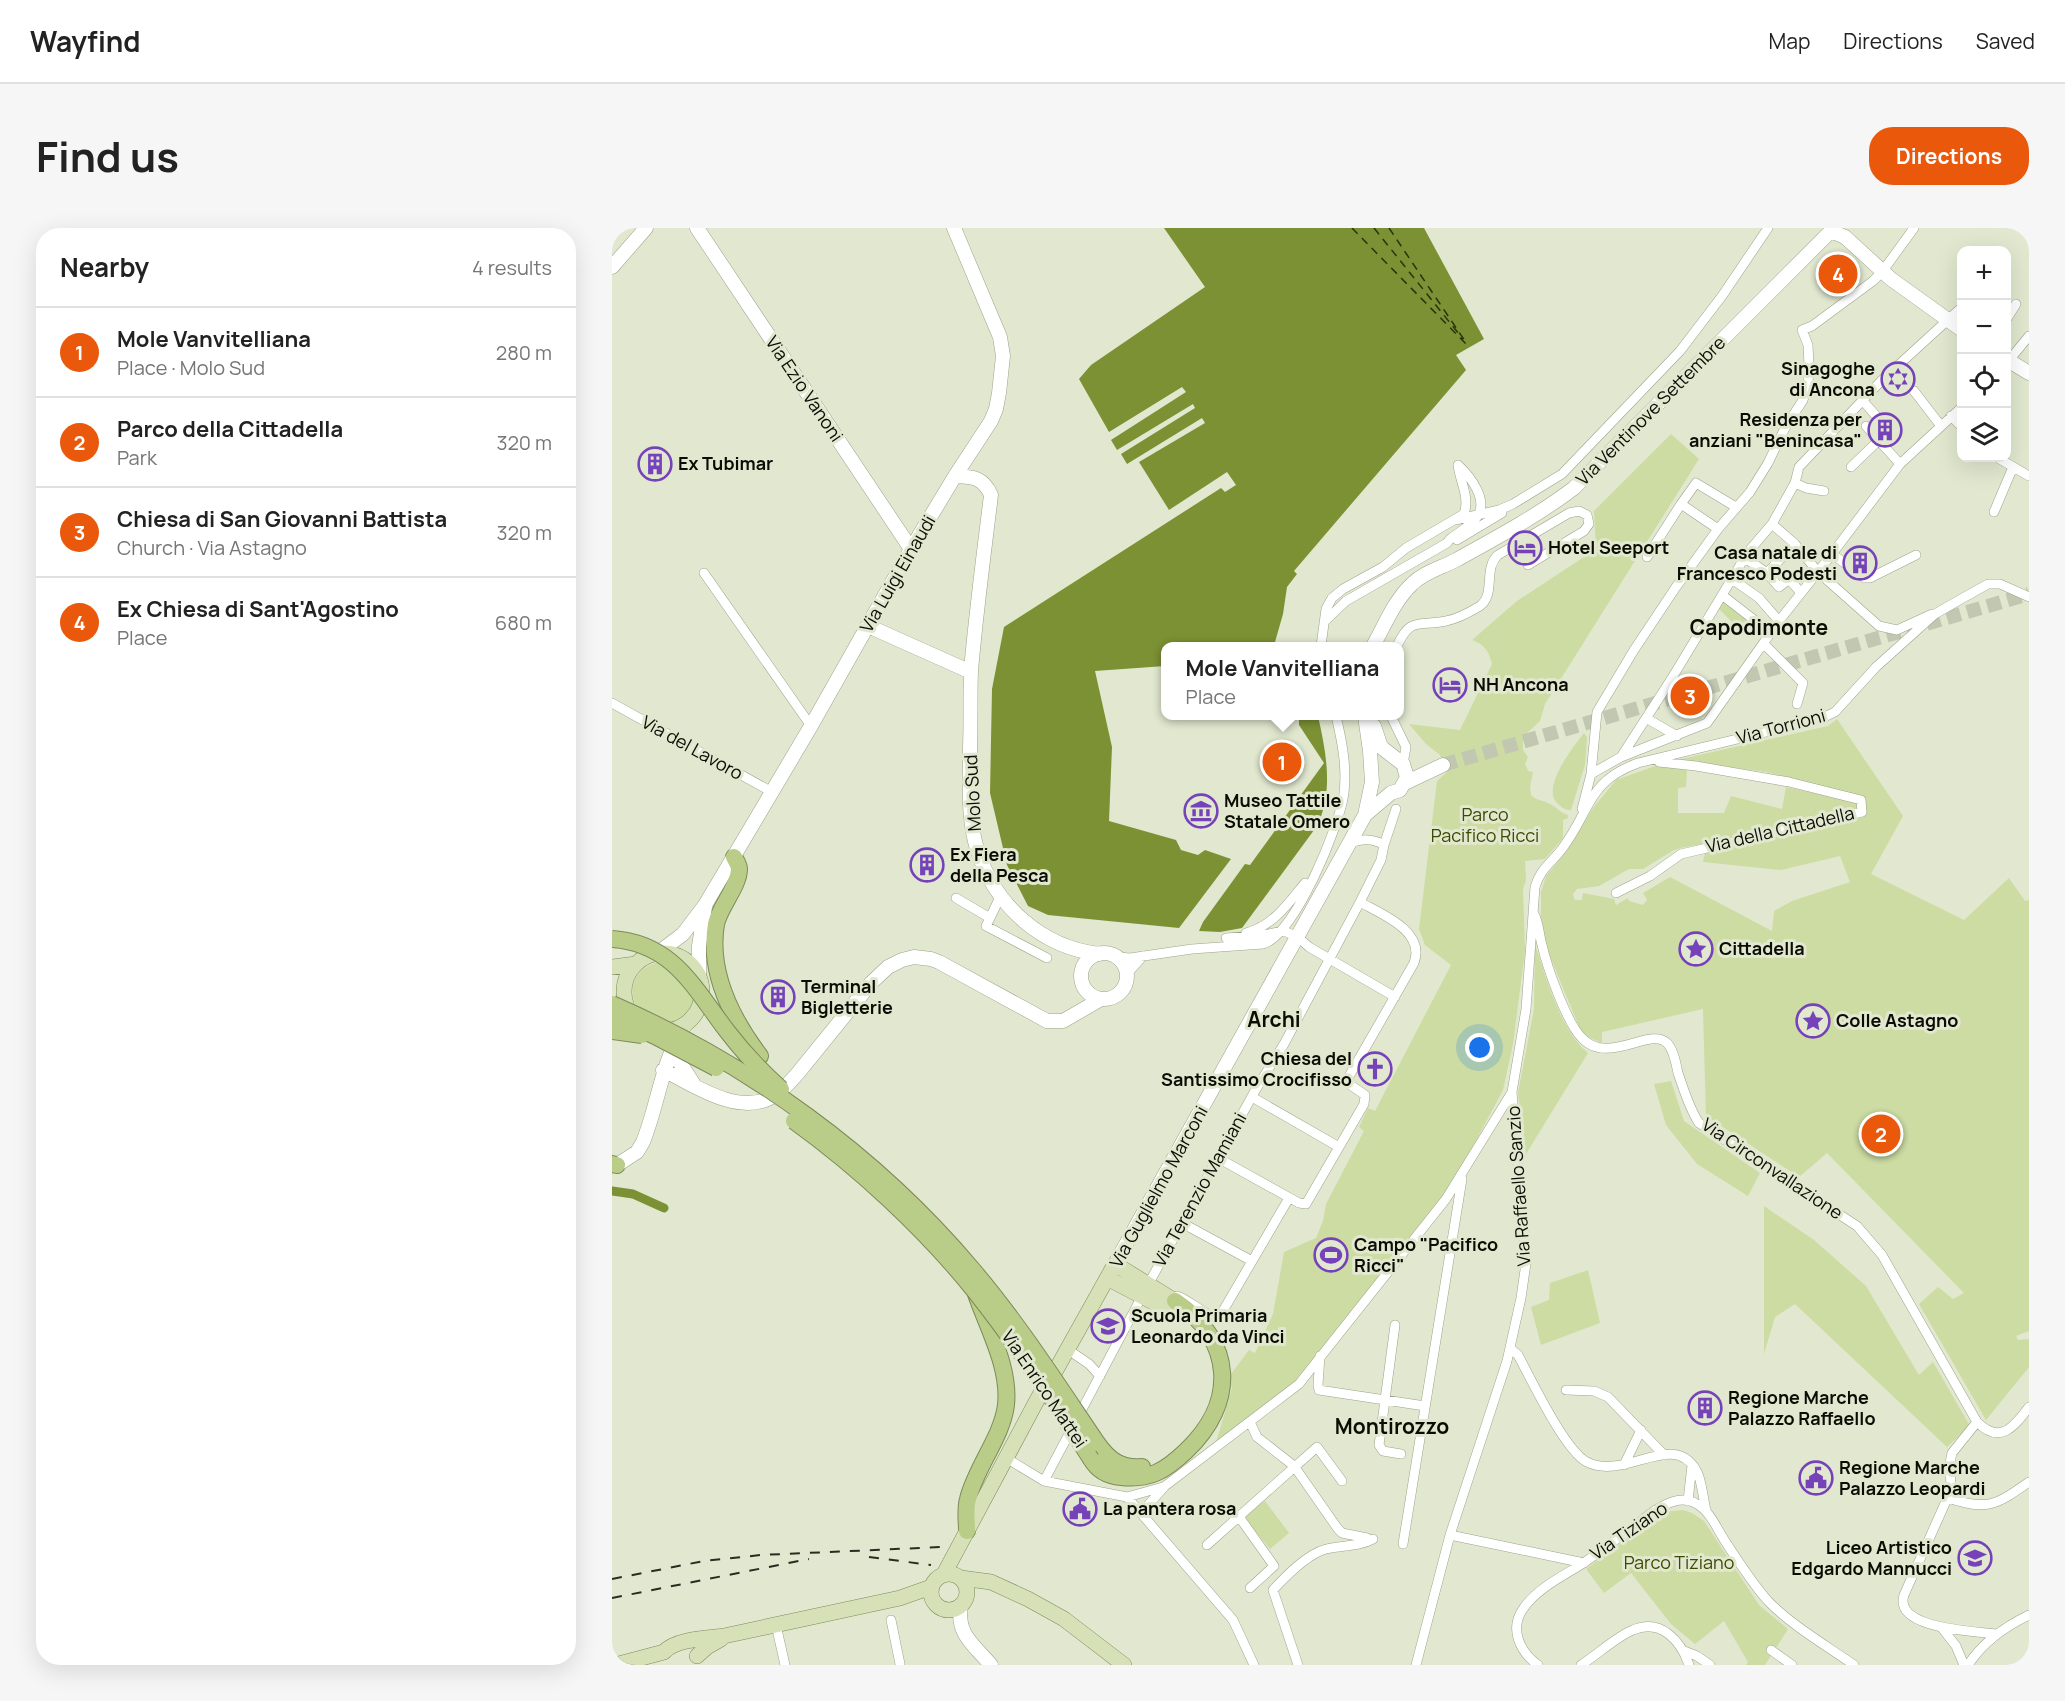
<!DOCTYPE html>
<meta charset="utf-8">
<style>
body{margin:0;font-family:Manrope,sans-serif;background:#f6f6f6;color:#222}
.controls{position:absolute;right:18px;top:18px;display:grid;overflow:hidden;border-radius:12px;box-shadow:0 6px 24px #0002}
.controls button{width:54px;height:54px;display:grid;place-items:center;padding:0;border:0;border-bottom:2px solid #e0e0e0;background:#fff;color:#222;font:30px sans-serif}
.you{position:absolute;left:868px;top:820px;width:21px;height:21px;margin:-15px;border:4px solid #fff;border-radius:50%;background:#1a73e8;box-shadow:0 0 0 9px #1a73e833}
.badge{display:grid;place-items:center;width:39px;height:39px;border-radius:50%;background:#ea580c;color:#fff;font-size:20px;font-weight:700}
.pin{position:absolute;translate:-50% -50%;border:3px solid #fff;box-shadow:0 2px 6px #0006}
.popup{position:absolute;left:549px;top:414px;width:243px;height:78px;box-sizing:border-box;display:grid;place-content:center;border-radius:12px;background:#fff;filter:drop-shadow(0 2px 4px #0005);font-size:20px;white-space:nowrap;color:#767676}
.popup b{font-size:22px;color:#222}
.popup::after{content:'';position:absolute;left:50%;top:100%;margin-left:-12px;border:12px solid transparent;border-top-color:#fff}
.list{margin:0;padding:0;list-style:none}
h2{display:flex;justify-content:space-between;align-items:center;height:78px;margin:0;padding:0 24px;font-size:26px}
h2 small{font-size:20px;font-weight:400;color:#767676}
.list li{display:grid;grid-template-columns:39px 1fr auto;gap:18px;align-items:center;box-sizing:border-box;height:90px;padding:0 24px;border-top:2px solid #e0e0e0}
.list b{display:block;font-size:22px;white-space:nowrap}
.list p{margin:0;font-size:20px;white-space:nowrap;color:#767676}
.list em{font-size:20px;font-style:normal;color:#767676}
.icon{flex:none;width:33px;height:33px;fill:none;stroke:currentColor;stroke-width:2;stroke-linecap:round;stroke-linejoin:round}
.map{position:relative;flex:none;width:1417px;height:1437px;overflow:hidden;border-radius:24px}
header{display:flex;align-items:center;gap:36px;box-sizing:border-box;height:84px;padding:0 30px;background:#fff;border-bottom:2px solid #e0e0e0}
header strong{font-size:28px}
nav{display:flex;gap:33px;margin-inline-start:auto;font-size:21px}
.intro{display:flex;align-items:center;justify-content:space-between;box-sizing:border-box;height:144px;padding:0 36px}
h1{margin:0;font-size:42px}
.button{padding:15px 27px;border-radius:24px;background:#ea580c;color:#fff;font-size:21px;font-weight:700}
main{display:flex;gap:36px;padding:0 36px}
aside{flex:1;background:#fff;border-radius:24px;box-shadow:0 6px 24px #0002}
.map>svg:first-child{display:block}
</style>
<header>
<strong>Wayfind</strong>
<nav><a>Map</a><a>Directions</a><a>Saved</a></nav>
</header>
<div class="intro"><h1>Find us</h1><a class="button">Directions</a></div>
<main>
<aside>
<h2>Nearby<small>4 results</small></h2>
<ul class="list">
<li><span class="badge">1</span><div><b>Mole Vanvitelliana</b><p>Place · Molo Sud</p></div><em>280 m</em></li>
<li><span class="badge">2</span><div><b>Parco della Cittadella</b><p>Park</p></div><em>320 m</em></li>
<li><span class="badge">3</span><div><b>Chiesa di San Giovanni Battista</b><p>Church · Via Astagno</p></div><em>320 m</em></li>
<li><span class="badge">4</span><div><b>Ex Chiesa di Sant'Agostino</b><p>Place</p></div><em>680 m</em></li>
</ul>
</aside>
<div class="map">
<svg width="1417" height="1437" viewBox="0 0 1417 1437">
<rect width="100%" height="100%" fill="#e1e8cf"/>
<!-- green -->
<path fill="#ccdca3" d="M1059,206L1087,231L933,476L928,493L911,509V522L916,529L913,536L916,543L921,544L918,559L919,567C925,573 931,572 938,576C945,579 948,585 956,587V590L951,592V610L933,631L913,633L914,652L911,661L913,723L901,816L891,862L850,939L830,971L686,1151L603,1218L620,1160L616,1150L637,1122L643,1125L661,1086L672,1024L704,1010L711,993L714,976L752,903L747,899L756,880L763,883L839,737L813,717L807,701L825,553L834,545L828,527L814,516L797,496L848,502L880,436C877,423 872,416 860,412L905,373L984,321L982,283Z
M1111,373L1139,395L1131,405L1106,380Z
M1225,491L1291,588L1259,646L1352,692L1397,650L1413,673L1417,672V1103L1404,1108L1406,1112L1417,1111V1139L1374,1192L1307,1076L1326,1059L1341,1071L1352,1065L1215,925L1187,949L1094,888L1091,781L990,804V815L976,809L968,801L934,719L929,689V664L934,648L954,624L981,580L1004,552L1046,537L1075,541L1074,559L1066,560V585H1112L1119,568L1170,581L1174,559L1245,575V582L1108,613L1073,619L1062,622L1031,641H1017L987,658L965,661L961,666L963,672H970L971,665L1002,671L1004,677L1016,670L1017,673L1031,677L1035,672L1031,665L1058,649L1160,703L1162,683L1180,673L1238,654L1228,628L1169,642L1091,634L1093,625L1253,586V569L1154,544L1065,532L1216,498Z
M972,505L975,509L973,537L959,582C953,582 951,580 946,576C928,561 961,519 972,505Z
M923,717C935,751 948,802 976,825L914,926L906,865L922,781Z
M54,733L83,767C75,804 55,795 28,786C12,760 23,736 54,733Z
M1059,853L1072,893L1148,945L1136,968L1085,936L1054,897L1042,856Z
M1152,978L1202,1012L1254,1058L1307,1147L1321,1134L1358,1198L1335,1219L1183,1076L1163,1089L1152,1126Z
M976,1042L988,1095L929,1117L919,1079L937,1072L938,1055Z
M653,1273L677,1305L658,1321L634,1292L635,1287Z
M1071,1282L1080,1285L1092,1293L1147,1377L1176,1401L1153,1437H1134L1136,1434L1112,1393L1083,1416L1059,1396L1019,1345L992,1365L974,1341L1049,1286L1059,1283Z"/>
<!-- water -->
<path fill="#7b9133" d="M552,0H812L872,111L844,127L854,142L682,343L685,346L675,359L671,386L663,414L666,418H629V415L616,418H553V438L483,443L500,519L497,593L564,612L569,622L586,627L593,622L619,631L567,700L436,687L416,678L395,637L378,565L380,461L392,399L609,260L613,264L624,257L615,244L557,282L527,234L593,195L590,190L515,236L509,226L583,180L581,176L505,222L499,212L574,164L570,159L497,204L467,151L479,137L593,59Z
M684,488H706C714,524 722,563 705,598L630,700L608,704L587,703L591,694L633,636L638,637L712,535L687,497V492Z"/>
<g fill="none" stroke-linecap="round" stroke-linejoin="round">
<!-- canal -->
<path stroke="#7b9133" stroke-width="9" d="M0,963L21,966L52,980"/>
<!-- ferry -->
<path stroke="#2a330c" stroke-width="1.5" stroke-dasharray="8 6" stroke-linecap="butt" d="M740,0L857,119
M762,0L851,111
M777,0L855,116"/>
<!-- secondary-tunnel -->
<path stroke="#c1c7b1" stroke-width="14" stroke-dasharray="14 7" stroke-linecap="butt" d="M831,537L1417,366"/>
<!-- street casing -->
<g stroke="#9ca38b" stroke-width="10">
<path id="street" d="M1394,92L1404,76
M1394,136L1417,108
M1302,163L1329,198
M1251,173L1266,190
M1339,188L1350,199
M1254,198L1288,236
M1386,230L1417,248
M1239,239L1267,212
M1183,255L1194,260L1212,263
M1382,284L1401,239
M843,292L887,282L901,276L950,246L1068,123L1110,68L1156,0
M1160,296L1183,316L1206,344L1267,398L1285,402L1320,386
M1106,301L1069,276L1084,255L1124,279
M845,312L890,285
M1220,326L1253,350H1258L1304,327
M1035,329L1069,276
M1133,330L1155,345L1167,359L1177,351L1189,365
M92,345L199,498
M1155,345L1183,316
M1120,351L1147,370L1167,393
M1110,367L1159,405
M712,394L734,373L835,315L838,311C847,304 858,298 865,289C877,272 858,248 846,237
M1152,416L1191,455L1185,476
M709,418L714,381L720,370L731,361L771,339L794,320L852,286C858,269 848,254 846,237
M785,418C799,388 806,399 834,393C845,391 858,384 868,378C884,366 871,340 886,327L957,285L967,283L975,287L977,296L972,303L916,337
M0,475L160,564
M779,488L794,519L791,536
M1034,490L1065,508
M1009,529L1060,450L1136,324L1160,296L1183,255L1187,239L1269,153L1350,79
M979,546L1009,529L1095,495L1167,393L1220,326L1288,236L1350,179
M970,581L979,546L985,484L1022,422L1064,359L1106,301L1138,264L1156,235L1173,200L1191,172L1196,155L1197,138L1196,117L1190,102L1200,98L1261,53L1270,44L1302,0
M738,615C750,611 760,610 772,617
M1004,665L1038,648L1069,626L1250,584L1249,572L1177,554L1084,538L1047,534
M344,670L378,690L388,669
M922,686C927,695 927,707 930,717C935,739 954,793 969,809C995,839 1038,798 1055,815C1062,822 1064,836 1066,845C1072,862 1077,880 1087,895L1245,998L1270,1027L1365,1194C1388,1217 1402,1199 1417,1179
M378,690L374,698L435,730
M634,705C662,697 675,677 693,655
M614,710L651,707L672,703L686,709L697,719L783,769
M505,729L518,730L580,721L651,716C683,707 728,597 732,565C735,539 730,513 724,488
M515,746L531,728
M640,869L727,919
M606,930L687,975L694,976L752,876L753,867L737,856L736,850L802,735C814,703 769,686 748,674
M570,995L640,1033
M565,1068C579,1072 595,1091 608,1088L677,970
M783,1097L767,1217L771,1223L789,1226
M455,1121L477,1136L488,1148
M899,1121L906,1127C919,1151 953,1223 975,1234C1013,1253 1061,1202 1084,1242C1090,1251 1091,1271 1094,1282
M708,1128L706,1157L707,1162L813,1178
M954,1162L982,1163L996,1169L1052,1227
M638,1194L645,1209L682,1238L726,1301L730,1305L755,1310
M1365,1194L1340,1225L1338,1235L1339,1262L1292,1367C1281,1401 1363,1403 1384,1406
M394,1230L432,1253L515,1269L551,1259
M1012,1237L1029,1202
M432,1253L537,1055L644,861L672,816L748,674L769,632L772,617L784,581
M515,1269L621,1392L642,1437
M1336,1270C1376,1283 1384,1277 1417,1254
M1076,1273L1080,1237
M529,1285L553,1258L687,1156L834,971L900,864
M628,1290L662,1338L638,1360
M838,1307L972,1335
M791,1316L850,951
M595,1317L705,1219L730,1253
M279,1392L288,1436
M164,1397L173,1437
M1330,1400L1344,1418L1352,1437
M1159,1422L1180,1437
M1072,1423L1085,1428L1098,1437
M686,1437L661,1362C674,1348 695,1326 714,1321C730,1317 746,1319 761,1311
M804,1437L838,1307L895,1133L909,1070L914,1035L900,864L914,781L923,659C928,640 942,633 952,618C979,581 976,553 1026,535L1208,491L1223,484L1264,439L1323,386L1349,371L1376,356H1388L1417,369
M926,1437C908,1424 897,1401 911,1381C924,1361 951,1348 970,1336C995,1319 1018,1301 1042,1283C1055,1275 1070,1267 1085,1276C1098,1283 1105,1301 1113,1313C1126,1333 1140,1355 1156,1373C1179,1397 1215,1418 1242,1437
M969,1437C985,1427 1005,1408 1021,1402C1049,1390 1069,1413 1077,1437
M1356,1437C1371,1414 1392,1399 1417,1387"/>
</g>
<!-- secondary casing -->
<g stroke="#9ca38b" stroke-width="15">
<path id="secondary" d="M85,0L299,321
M1219,3L1233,9L1279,51L1350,102
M0,39L34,0
M1394,131L1417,145
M343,248C361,249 371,249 379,267C372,325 364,384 359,443C358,468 359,494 358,520C358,554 355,591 366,624C384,678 429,719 487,726
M256,398L359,444
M761,418C773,397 782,373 800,356C812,344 829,340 844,332C884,310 925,288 962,260L1219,3
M793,555L831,537
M753,587L779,565L788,562L795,549L791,536L769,519L762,498
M46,725L71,706L93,677L199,498L299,321L343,248L379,193L384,181L387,165L391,128L388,109L342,0
M469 748a23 23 0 1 1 46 0a23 23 0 1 1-46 0Z
M87,747V718L93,679
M61,816L68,835L81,855
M51,842C81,856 123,887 158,870C169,865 178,854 186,845L259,755L276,739L290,732L302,729L319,731L327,734L435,793H451L489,771
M5,937L25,924L31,914C47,874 49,835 73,797
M503,1036L753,587L760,554L758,523L753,488
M349,1377C344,1406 361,1416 379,1437"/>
</g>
<!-- primary casing -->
<g stroke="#7d8a5a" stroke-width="16">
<path id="primary" d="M12 764a39 39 0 1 1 78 0a39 39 0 1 1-78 0Z
M0,739L24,736
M495,1050L560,1084
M435,1158L503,1036L563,1073
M332,1346L431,1161L433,1150
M319 1364a18 18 0 1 1 36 0a18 18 0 1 1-36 0Z
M349,1350L379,1354L416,1371L452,1391L512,1437
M85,1428L95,1419L109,1411
M3,1437L52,1424C63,1411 96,1410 112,1408L288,1370L319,1359"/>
</g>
<!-- highway casing -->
<g stroke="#7d8a5a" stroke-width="18">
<path id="highway" d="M122,629C124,633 127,637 127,641C127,658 108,678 104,696C96,744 120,791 148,828
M0,936L5,937
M485,1215C497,1232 509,1241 530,1239
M479,1231C486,1243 496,1248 509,1249C538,1252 553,1243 574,1223C625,1175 623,1113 563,1073
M355,1303C355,1293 353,1281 356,1271C364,1239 390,1209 394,1177C398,1139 376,1101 364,1066"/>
</g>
<!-- street -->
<use href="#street" stroke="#fff" stroke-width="9"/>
<!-- secondary -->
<use href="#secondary" stroke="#fff" stroke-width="14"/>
<!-- primary -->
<use href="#primary" stroke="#d6e1b8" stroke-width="15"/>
<!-- highway -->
<use href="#highway" stroke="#bacd88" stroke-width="16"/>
<!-- rail -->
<path stroke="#292c21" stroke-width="2" stroke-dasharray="10 10" stroke-linecap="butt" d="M257,1329L319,1337
M0,1351L92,1333L149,1327L330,1319
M0,1370L197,1331"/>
<!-- highway-bridge casing -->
<g stroke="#7d8a5a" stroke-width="18" stroke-linecap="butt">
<path id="highway-bridge" d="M0,711C61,715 82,760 115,803C131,824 149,843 169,861
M0,776C137,836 263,926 360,1041C406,1095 445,1156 485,1215
M0,788L43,808L104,840
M0,803L30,807
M182,893C247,940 312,1000 362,1062C405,1116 442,1173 479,1231"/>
</g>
<!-- highway-bridge -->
<use href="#highway-bridge" stroke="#bacd88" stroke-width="16"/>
</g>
<!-- icons -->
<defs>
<g id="synagogue-ring" transform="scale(1.725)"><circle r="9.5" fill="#e1e8cf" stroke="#7642b9" stroke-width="1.5"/><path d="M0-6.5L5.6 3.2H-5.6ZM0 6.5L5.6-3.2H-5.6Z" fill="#7642b9"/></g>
<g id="building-ring" transform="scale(1.725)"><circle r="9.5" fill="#e1e8cf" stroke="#7642b9" stroke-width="1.5"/><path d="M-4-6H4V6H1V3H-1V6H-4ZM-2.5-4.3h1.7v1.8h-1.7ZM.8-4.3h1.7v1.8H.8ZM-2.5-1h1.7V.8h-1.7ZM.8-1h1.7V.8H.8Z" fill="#7642b9"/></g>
<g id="hotel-ring" transform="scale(1.725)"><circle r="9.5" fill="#e1e8cf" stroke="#7642b9" stroke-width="1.5"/><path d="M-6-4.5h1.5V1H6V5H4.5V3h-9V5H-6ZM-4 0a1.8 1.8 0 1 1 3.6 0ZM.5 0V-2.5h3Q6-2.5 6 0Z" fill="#7642b9"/></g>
<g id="museum-ring" transform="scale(1.725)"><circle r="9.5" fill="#e1e8cf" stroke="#7642b9" stroke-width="1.5"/><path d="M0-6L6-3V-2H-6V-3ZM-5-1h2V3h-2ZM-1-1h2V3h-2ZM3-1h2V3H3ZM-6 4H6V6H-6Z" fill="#7642b9"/></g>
<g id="sight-ring" transform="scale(1.725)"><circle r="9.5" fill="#e1e8cf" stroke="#7642b9" stroke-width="1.5"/><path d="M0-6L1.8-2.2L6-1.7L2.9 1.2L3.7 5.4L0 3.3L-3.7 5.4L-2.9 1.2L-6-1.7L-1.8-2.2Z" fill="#7642b9"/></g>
<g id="church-ring" transform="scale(1.725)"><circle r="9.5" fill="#e1e8cf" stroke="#7642b9" stroke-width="1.5"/><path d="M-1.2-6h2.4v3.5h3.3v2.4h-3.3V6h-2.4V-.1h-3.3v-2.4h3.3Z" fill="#7642b9"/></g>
<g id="stadium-ring" transform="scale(1.725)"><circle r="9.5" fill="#e1e8cf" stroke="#7642b9" stroke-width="1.5"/><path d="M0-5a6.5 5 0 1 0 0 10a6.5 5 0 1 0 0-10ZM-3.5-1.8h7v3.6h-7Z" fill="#7642b9"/></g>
<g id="school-ring" transform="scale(1.725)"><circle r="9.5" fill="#e1e8cf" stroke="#7642b9" stroke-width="1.5"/><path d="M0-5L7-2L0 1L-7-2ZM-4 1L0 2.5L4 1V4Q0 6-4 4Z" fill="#7642b9"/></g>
<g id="civic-ring" transform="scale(1.725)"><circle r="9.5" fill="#e1e8cf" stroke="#7642b9" stroke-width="1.5"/><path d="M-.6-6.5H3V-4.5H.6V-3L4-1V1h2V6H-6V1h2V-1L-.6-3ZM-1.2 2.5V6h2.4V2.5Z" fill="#7642b9"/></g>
</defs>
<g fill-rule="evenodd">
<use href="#synagogue-ring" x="1286" y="151"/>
<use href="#building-ring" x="1273" y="202"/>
<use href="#building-ring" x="43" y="236"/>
<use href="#hotel-ring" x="913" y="320"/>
<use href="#building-ring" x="1248" y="335"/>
<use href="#hotel-ring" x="838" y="457"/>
<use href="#museum-ring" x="589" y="583"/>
<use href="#building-ring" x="315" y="637"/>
<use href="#sight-ring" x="1084" y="721"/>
<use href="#building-ring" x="166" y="769"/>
<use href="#sight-ring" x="1201" y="793"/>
<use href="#church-ring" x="763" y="841"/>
<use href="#stadium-ring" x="719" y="1027"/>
<use href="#school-ring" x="496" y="1098"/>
<use href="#building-ring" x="1093" y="1180"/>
<use href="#civic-ring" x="1204" y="1250"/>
<use href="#civic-ring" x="468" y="1281"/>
<use href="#school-ring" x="1363" y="1330"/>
</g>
<g text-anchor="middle" stroke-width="6" stroke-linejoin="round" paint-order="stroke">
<!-- poi labels -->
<g font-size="18" font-weight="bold" fill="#0b0d05" stroke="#e1e8cf" text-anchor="start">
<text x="1263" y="147" text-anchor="end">Sinagoghe<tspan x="1263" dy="21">di Ancona</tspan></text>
<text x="1250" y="198" text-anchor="end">Residenza per<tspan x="1250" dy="21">anziani "Benincasa"</tspan></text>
<text x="66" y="242">Ex Tubimar</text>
<text x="936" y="326">Hotel Seeport</text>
<text x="1225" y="331" text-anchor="end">Casa natale di<tspan x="1225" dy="21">Francesco Podesti</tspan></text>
<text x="861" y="463">NH Ancona</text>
<text x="612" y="579">Museo Tattile<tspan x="612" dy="21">Statale Omero</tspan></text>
<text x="338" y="633">Ex Fiera<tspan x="338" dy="21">della Pesca</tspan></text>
<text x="1107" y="727">Cittadella</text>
<text x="189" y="765">Terminal<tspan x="189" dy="21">Bigletterie</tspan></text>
<text x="1224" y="799">Colle Astagno</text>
<text x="740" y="837" text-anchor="end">Chiesa del<tspan x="740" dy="21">Santissimo Crocifisso</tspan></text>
<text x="742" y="1023">Campo "Pacifico<tspan x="742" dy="21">Ricci"</tspan></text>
<text x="519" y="1094">Scuola Primaria<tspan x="519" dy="21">Leonardo da Vinci</tspan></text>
<text x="1116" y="1176">Regione Marche<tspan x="1116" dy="21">Palazzo Raffaello</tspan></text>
<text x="1227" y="1246">Regione Marche<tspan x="1227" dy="21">Palazzo Leopardi</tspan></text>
<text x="491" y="1287">La pantera rosa</text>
<text x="1340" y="1326" text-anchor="end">Liceo Artistico<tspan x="1340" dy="21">Edgardo Mannucci</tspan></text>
</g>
<!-- street labels -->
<g font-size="18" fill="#0b0d05" stroke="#e1e8cf">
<text transform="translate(192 161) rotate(56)" y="6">Via Ezio Vanoni</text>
<text transform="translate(1039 183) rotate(-45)" y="6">Via Ventinove Settembre</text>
<text transform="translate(286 346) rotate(-60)" y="6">Via Luigi Einaudi</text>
<text transform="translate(1169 499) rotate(-15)" y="6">Via Torrioni</text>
<text transform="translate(80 520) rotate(29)" y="6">Via del Lavoro</text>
<text transform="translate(361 565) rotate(-93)" y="6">Molo Sud</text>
<text transform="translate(1168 602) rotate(-13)" y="6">Via della Cittadella</text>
<text transform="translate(1160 941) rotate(34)" y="6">Via Circonvallazione</text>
<text transform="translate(907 958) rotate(-94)" y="6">Via Raffaello Sanzio</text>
<text transform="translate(547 959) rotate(-61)" y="6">Via Guglielmo Marconi</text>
<text transform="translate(588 962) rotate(-61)" y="6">Via Terenzio Mamiani</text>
<text transform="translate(432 1161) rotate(56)" y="6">Via Enrico Mattei</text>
<text transform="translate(1017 1303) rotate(-34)" y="6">Via Tiziano</text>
</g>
<!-- park labels -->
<g font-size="18" fill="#3c4a01" stroke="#e1e8cf">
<text x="873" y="593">Parco<tspan x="873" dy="21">Pacifico Ricci</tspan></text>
<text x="1067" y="1341">Parco Tiziano</text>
</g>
<!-- quarter labels -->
<g font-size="21" font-weight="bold" fill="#0b0d05" stroke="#e1e8cf">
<text x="1147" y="407">Capodimonte</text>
<text x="662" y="799">Archi</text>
<text x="780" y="1206">Montirozzo</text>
</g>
</g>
</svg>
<div class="controls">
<button>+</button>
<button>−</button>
<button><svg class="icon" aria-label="locate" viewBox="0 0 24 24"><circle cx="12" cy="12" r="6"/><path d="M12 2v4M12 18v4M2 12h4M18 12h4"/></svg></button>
<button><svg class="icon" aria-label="layers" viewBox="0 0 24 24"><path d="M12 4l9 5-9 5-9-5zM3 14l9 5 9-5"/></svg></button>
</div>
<div class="you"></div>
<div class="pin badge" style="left:670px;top:534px">1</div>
<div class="popup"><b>Mole Vanvitelliana</b>Place</div>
<div class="pin badge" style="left:1269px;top:906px">2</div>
<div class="pin badge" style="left:1078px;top:468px">3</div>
<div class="pin badge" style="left:1226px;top:46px">4</div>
</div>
</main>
